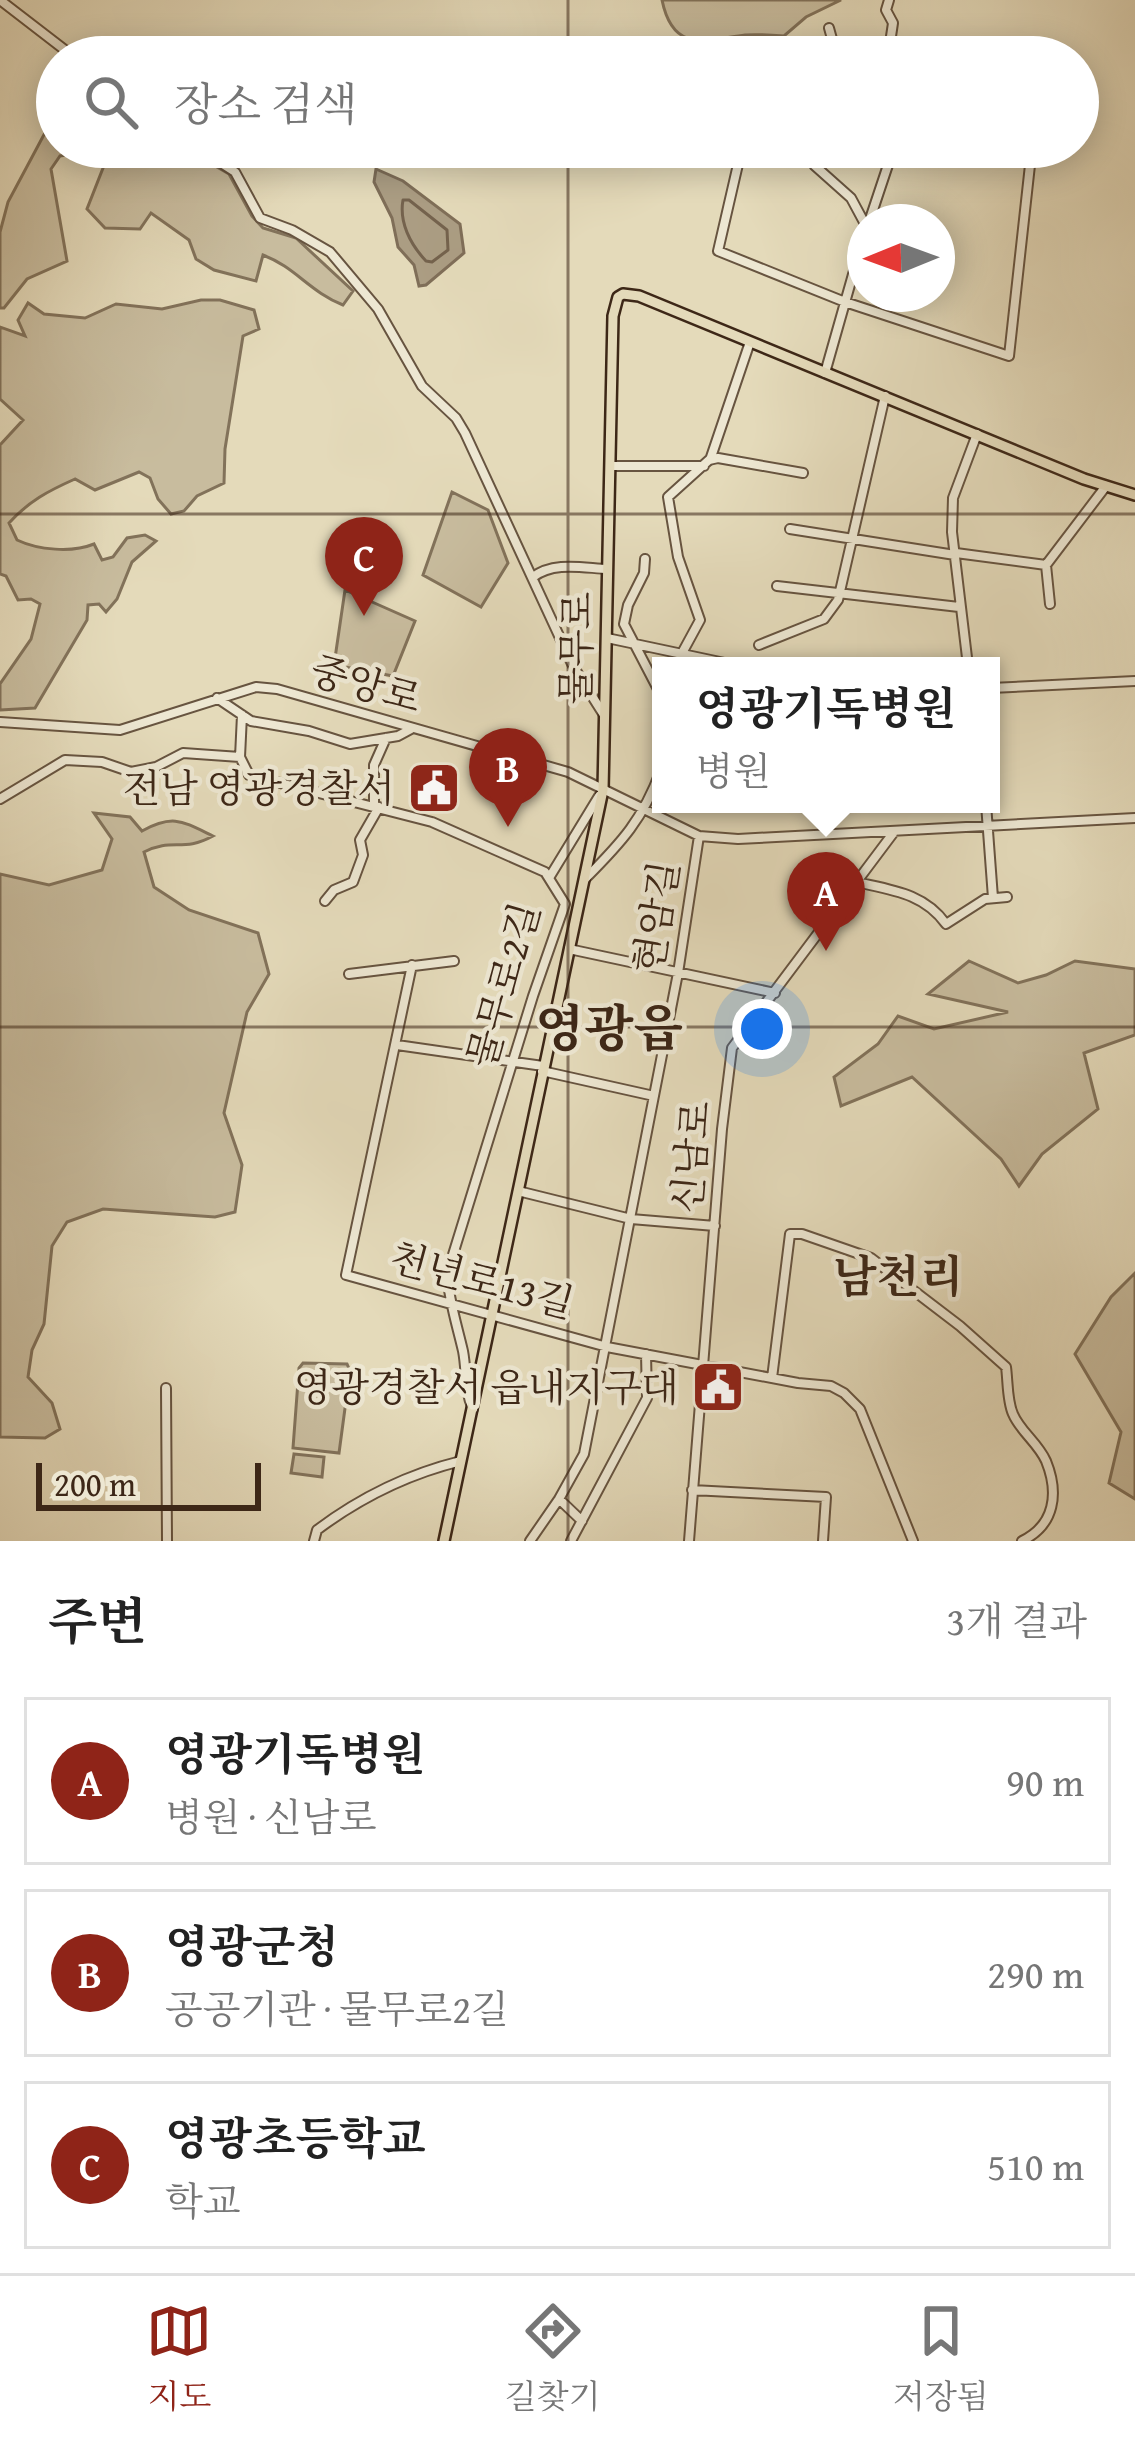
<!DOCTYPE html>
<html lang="ko">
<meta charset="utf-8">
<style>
body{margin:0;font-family:"Gentium Book Plus","Noto Serif KR",serif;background:#f2f2f2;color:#222}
.compass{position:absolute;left:847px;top:204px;width:108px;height:108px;border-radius:50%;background:#fff;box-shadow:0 6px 30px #0003;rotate:269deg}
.scale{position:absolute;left:36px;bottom:30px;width:225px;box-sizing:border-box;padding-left:12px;border:6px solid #3d2717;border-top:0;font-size:33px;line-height:42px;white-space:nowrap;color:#3d2717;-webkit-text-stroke:9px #ede7d2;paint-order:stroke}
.you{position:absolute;left:762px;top:1029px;width:42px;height:42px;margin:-30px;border:9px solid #fff;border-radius:50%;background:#1a73e8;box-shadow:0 0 0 18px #1a73e833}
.badge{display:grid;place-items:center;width:78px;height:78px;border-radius:50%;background:#8f2418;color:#fff;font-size:39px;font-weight:700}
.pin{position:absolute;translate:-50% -99px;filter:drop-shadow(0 3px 6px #0008)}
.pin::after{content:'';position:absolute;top:63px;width:42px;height:36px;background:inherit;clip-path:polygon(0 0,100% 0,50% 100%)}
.popup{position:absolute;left:652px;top:657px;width:348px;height:156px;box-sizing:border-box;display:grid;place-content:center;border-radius:0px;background:#fff;filter:drop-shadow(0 3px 9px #0005);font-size:39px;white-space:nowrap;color:#767676}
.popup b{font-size:45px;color:#222}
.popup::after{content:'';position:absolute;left:50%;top:100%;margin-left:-24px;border:24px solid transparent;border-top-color:#fff}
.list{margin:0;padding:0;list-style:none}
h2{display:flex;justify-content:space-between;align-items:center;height:156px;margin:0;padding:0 48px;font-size:51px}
h2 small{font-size:39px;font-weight:400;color:#767676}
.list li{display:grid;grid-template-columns:78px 1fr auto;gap:36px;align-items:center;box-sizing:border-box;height:168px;margin:0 24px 24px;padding:0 24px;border:3px solid #e0e0e0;border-radius:0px}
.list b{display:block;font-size:45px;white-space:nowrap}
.list p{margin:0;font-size:39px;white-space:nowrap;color:#767676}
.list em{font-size:39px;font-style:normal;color:#767676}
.icon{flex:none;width:66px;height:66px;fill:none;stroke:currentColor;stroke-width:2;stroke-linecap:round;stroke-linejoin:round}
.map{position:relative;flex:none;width:1135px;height:1541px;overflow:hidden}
.search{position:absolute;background:#fff;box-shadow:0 6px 30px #0003;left:36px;right:36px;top:36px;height:132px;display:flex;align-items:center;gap:30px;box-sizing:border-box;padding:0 42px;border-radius:66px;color:#767676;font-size:45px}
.sheet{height:732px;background:#fff}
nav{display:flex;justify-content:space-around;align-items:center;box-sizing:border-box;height:168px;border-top:3px solid #e0e0e0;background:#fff;font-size:33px;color:#767676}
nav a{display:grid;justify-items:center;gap:6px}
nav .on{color:#8f2418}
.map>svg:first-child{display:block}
</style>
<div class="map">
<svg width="1135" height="1541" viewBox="0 0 1135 1541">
<rect width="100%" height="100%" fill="#e4daba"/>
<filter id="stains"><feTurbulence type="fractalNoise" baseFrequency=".00167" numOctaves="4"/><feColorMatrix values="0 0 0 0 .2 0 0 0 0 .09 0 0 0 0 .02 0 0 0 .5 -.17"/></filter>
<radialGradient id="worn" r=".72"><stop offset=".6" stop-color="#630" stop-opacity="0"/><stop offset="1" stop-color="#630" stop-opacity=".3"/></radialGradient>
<!-- green -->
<path fill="#c8bc9e" stroke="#82725a" stroke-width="3" d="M662,0H841L806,17L784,36C771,35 757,34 745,35C706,40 673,54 662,0Z
M47,129H57V147L186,149L229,174L252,216L263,228L296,238L353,291L343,305C310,292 295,267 263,255L256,281L214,270L196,259L189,240L151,213L140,229L105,228L87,209L105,163L91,151L60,156L51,169L67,261L27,279L4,308H0V232L8,202Z
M201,300H220L254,310L259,329L243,336L225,449L224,483L197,496L184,511L171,514L158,499L150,478L139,472L95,490L75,479C48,491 29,501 9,523L17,540C38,550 72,553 94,544L102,560L113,557L127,538L145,535L156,541L132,562L117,599L106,612L99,604L88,605L87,620L35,708L0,710V684L31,639L40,604L31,599L18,600L6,576L0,574V445L23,420L0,399V327L25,336L18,320L28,303L44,314L85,318L116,304L162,309Z
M452,492L488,510L508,563L481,607L423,575Z
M345,590L415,621L393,676L334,665Z
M94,813L130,817L142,831C173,814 182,821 213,836C182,853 173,837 144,852L154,887L189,910L258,933L269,974L247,1012L224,1113L242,1165L235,1212L215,1217L103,1209L67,1222L52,1246L44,1324L32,1350L28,1377L52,1403L60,1429L45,1438L0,1437V874L49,885L102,870L112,839Z
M969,961L1018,983L1046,975L1075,961L1135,969V1035L1084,1053L1098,1109L1042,1154L1019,1186L1001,1159L912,1077L841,1106L834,1077L878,1044L898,1016L934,1029L1008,1012L928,994Z
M1135,1273V1499L1109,1483L1121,1432L1075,1354L1111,1297Z
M303,1363L347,1364L350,1371L339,1453L293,1448L299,1368Z
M294,1454L324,1457L322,1477L291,1473Z"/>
<!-- water -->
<path fill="#ab9d83" stroke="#7f6e58" stroke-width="3" d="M376,169L403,181L460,224L464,253L426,285L419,286L414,265L398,247L392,218L374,182Z"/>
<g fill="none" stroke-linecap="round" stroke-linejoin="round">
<!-- shore -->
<path stroke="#74624d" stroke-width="3" d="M403,200H409L447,230L448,250L432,262L426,261C410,244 399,222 403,200Z"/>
<!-- minor casing -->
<g stroke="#675440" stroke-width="12">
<path id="minor" d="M0,0L74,57
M889,0L886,10L893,23L890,43L913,52L912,57
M829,28L837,57
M196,147L235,172L260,218L292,230L330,252L378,309L422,386L456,418L465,433L573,666L604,715
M742,147L718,251L845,302L1009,356L1030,165L1025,155L989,147
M815,147L814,165L851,198L865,224
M869,222L894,147
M825,373L865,232
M710,460L750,342
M610,466H704
M790,529L955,555
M956,553L1046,565L1106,486
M645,559L644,573L628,605L624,624L661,695
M1046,565L1050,604
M533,577C554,561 583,568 608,569
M777,586L959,607
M607,638L739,666
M759,645L824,619L838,600L885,396
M675,666L700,620L678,557L668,497L709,460L718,458L803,473
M968,666L952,532L953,498L977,434
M991,688L1135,681
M217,698L251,721L309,731L350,744L398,736L411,729
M661,702V763
M0,722L120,730L256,687L277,689L568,772L699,836L738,839L1135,818
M240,757L242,715
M0,799L65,760L102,762L131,772L156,767L183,753L240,757L249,775L432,822L545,872L565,904L533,996L447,1274C449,1301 457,1325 463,1351C467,1372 464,1390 473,1409
M986,804L993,898
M374,806V765L386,738
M549,878L599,796
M585,879C622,842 643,819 661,770
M856,882C891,890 924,893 946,924L985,899L1007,897
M325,901L334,890L353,882L363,855L360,840L379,807
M569,949L775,993
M412,965L346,1275L607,1347L798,1383L831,1386L844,1393L860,1409L913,1541
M349,974L454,961
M397,1045L543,1066
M542,1071L654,1096
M518,1191L631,1219L715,1226
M772,1378L790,1234H802L871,1258L960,1326L1006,1367C1008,1381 1007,1401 1013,1414C1020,1431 1038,1443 1046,1461C1059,1493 1055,1525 1022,1541
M166,1388L167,1541
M692,1490L826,1497L823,1541
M559,1499L582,1521
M314,1541L317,1530C361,1497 408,1474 461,1461
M530,1541L559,1499L584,1454L678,973L699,836
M571,1541L647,1398L646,1354
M689,1541L722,1129L732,1048L894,832"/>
</g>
<!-- major casing -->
<g stroke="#3d2717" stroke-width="14">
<path id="major" d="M444,1541L603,790L613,316L618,297L623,294L639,296L1084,479L1135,495"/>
</g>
<!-- minor -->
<use href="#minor" stroke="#ede7d2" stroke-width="8"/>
<!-- major -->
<use href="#major" stroke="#e4daba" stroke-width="9"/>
</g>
<!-- grid -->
<path fill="none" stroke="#3d2717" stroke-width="3" stroke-opacity="0.55" d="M568,0V57M568,147V1541M0,514H1135M0,1027H1135"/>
<!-- icons -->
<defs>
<g id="civic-square" transform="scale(2.7)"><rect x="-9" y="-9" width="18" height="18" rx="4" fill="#8f2418" stroke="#ede7d2"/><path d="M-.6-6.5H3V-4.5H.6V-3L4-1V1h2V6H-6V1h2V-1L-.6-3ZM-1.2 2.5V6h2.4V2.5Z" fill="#fff"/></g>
</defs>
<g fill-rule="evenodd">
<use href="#civic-square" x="434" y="788"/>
<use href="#civic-square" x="718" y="1387"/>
</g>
<g text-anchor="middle" stroke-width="9" stroke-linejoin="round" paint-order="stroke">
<!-- street labels -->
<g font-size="39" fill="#3d2717" stroke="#ede7d2">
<text transform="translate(576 648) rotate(-89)" y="14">물무로</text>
<text transform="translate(366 684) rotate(16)" y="14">중앙로</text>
<text transform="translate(656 917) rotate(-81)" y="14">현암길</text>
<text transform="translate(503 985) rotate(-74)" y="14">물무로2길</text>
<text transform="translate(691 1157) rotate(-85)" y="14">신남로</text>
<text transform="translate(482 1280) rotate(15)" y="14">천년로13길</text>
</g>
<!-- poi labels -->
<g font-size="39" fill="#3d2717" stroke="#ede7d2" text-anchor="end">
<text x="395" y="802">전남 영광경찰서</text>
<text x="679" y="1401">영광경찰서 읍내지구대</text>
</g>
<!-- quarter labels -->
<g font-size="45" font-weight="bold" fill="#3d2717" stroke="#ede7d2">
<text x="898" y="1292">남천리</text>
</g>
<!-- district labels -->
<g font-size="51" font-weight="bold" fill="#3d2717" stroke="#ede7d2">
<text x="609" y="1046">영광읍</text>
</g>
</g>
<rect width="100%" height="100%" filter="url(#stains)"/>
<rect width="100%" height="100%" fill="url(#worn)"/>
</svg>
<svg class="compass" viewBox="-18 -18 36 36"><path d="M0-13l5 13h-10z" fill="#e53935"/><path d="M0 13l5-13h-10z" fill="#767676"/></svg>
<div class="scale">200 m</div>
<div class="you"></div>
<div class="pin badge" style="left:826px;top:951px">A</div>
<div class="popup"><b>영광기독병원</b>병원</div>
<div class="pin badge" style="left:508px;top:827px">B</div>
<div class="pin badge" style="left:364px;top:616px">C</div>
<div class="search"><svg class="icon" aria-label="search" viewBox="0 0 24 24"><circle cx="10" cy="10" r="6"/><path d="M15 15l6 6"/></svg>장소 검색</div>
</div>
<section class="sheet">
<h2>주변<small>3개 결과</small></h2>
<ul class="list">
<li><span class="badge">A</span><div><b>영광기독병원</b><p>병원 · 신남로</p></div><em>90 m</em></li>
<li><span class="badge">B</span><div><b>영광군청</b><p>공공기관 · 물무로2길</p></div><em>290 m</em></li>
<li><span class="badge">C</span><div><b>영광초등학교</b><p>학교</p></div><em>510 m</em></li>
</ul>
</section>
<nav>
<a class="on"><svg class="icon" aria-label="map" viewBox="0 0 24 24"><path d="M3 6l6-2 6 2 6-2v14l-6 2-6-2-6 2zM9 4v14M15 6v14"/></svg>지도</a>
<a><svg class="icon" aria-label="directions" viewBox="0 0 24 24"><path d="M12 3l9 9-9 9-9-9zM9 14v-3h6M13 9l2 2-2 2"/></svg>길찾기</a>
<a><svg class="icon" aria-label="saved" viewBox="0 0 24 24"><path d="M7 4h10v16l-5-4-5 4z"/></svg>저장됨</a>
</nav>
